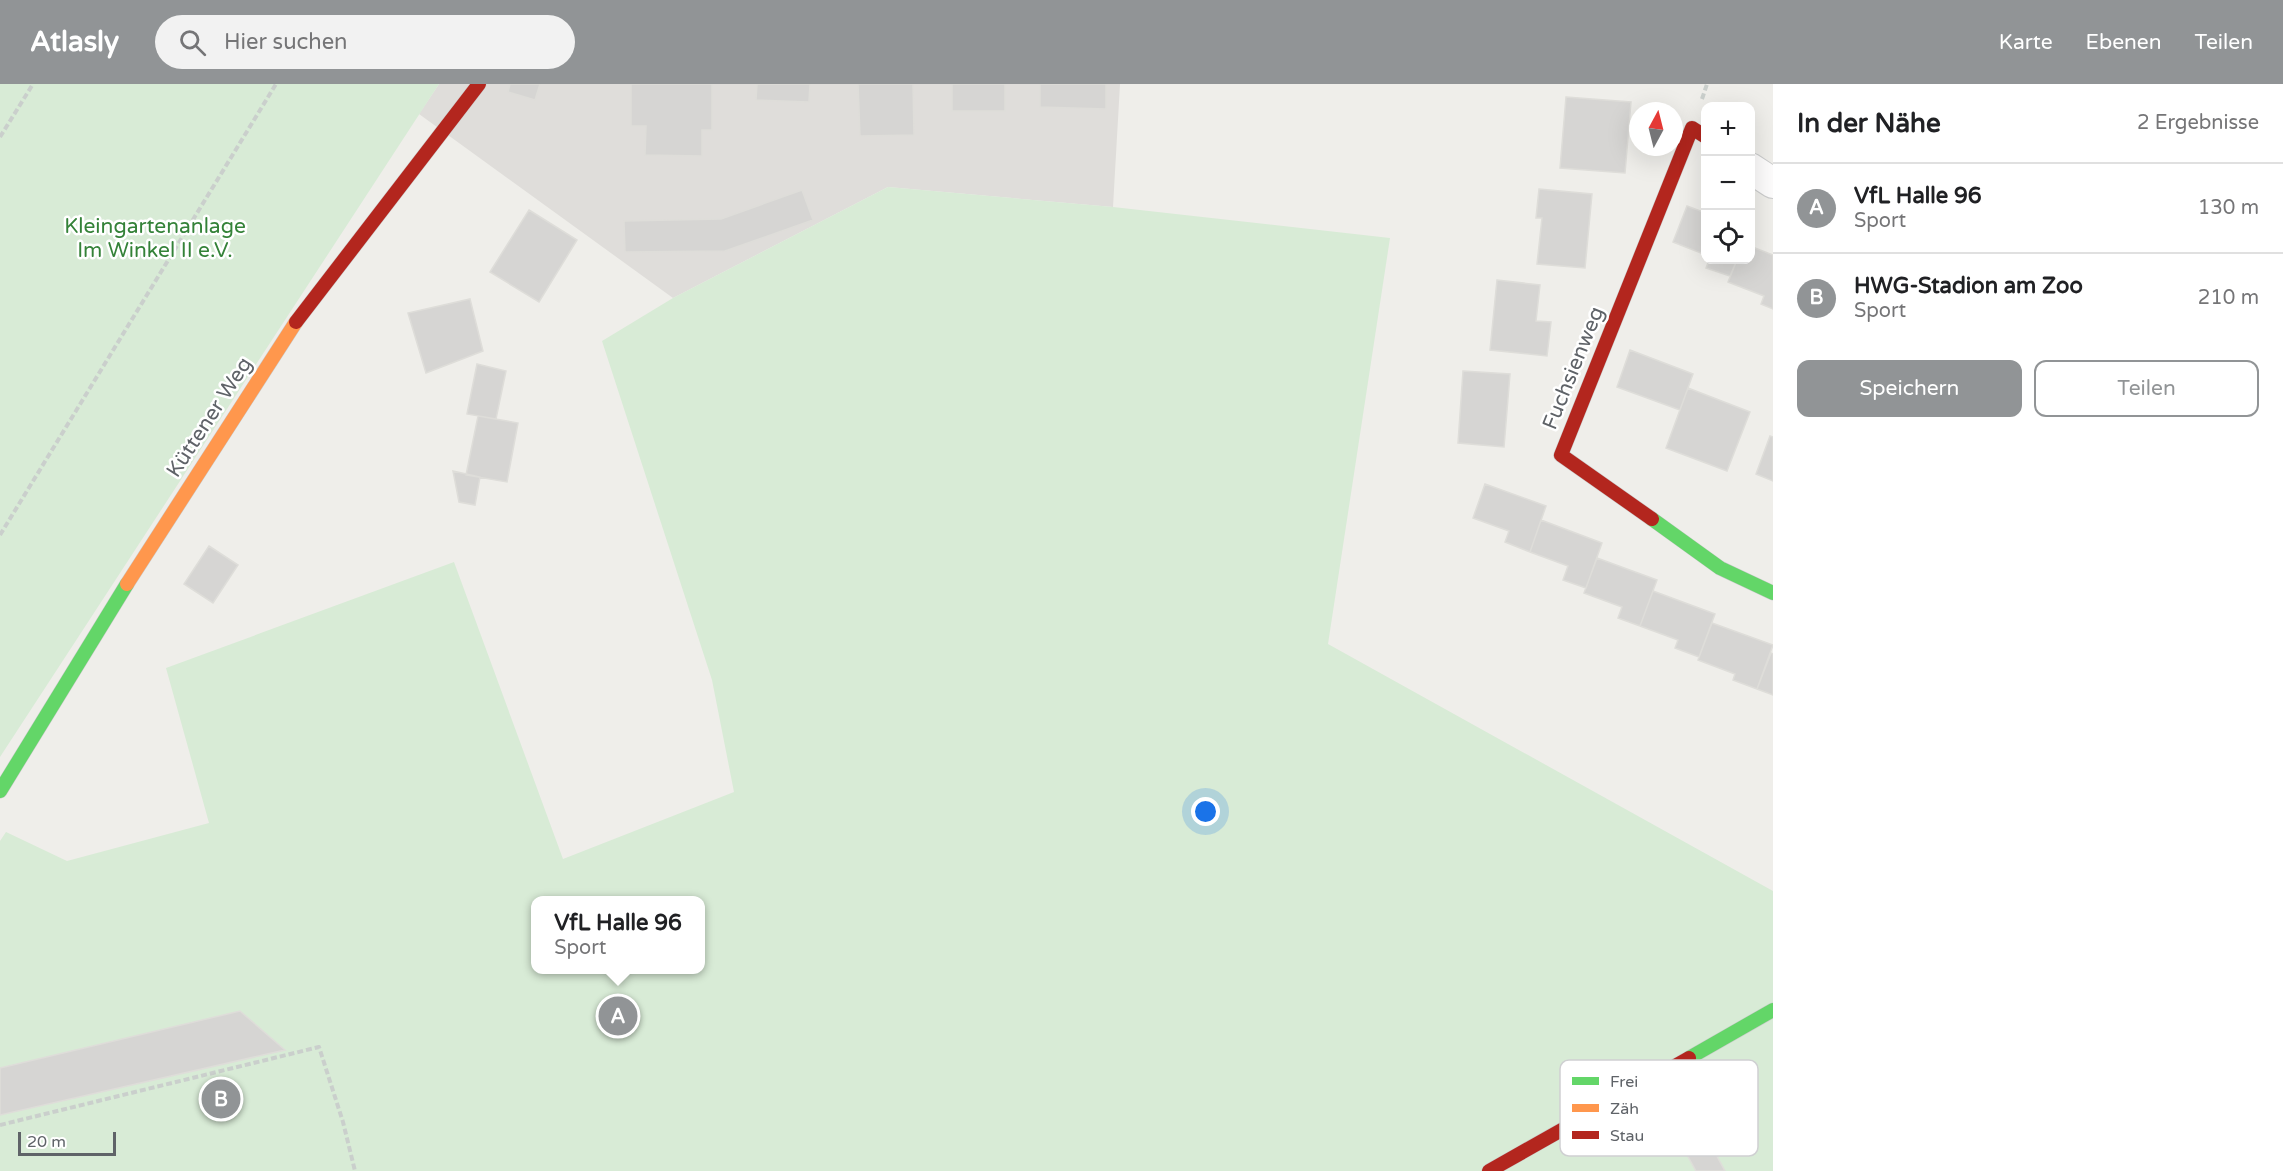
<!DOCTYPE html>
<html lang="de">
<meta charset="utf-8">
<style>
body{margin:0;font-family:"Varela Round",sans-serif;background:#f2f2f2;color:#202124}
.controls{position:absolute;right:18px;top:18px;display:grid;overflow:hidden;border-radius:12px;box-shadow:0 6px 24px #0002}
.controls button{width:54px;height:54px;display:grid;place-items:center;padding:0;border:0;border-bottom:2px solid #e0e0e0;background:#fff;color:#202124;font:30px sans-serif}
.compass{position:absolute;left:1629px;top:18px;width:54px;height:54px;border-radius:50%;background:#fff;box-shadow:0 6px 24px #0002;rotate:7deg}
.scale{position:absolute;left:18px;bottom:15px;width:98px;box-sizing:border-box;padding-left:6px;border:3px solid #5f6368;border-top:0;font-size:16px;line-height:21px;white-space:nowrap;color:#5f6368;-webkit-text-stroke:4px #fff;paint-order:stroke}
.you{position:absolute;left:1206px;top:728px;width:21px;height:21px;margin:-15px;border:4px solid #fff;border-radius:50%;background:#1a73e8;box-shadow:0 0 0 9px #1a73e833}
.badge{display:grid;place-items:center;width:39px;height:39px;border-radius:50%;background:#919496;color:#fff;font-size:20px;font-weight:700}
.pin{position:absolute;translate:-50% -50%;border:3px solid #fff;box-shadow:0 2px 6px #0006}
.popup{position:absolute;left:531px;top:812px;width:174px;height:78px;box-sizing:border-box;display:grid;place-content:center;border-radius:12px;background:#fff;filter:drop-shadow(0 2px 4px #0005);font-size:20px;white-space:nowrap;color:#757577}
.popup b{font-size:22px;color:#202124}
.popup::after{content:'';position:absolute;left:50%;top:100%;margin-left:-12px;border:12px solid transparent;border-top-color:#fff}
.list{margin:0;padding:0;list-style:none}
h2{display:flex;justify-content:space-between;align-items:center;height:78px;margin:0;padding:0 24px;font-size:26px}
h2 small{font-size:20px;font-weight:400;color:#757577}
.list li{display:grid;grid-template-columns:39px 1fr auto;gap:18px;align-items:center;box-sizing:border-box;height:90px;padding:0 24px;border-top:2px solid #e0e0e0}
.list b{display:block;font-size:22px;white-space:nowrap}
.list p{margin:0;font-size:20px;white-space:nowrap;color:#757577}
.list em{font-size:20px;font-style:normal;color:#757577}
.actions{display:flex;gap:12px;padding:18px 24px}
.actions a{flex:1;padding:14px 0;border:2px solid #919496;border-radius:12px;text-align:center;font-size:21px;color:#919496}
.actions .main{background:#919496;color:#fff}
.icon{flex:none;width:33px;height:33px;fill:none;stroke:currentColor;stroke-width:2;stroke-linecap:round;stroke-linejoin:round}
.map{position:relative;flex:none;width:1773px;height:1087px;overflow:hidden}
header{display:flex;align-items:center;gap:36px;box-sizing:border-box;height:84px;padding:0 30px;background:#919496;color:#fff}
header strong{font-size:28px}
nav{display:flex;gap:33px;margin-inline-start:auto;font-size:21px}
.search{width:420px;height:54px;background:#f2f2f2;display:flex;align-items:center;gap:15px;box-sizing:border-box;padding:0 21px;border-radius:33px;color:#757577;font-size:22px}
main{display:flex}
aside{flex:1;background:#fff}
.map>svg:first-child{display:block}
</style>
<header>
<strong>Atlasly</strong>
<div class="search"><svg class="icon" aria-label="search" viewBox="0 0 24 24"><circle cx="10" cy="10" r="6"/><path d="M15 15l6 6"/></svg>Hier suchen</div>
<nav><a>Karte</a><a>Ebenen</a><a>Teilen</a></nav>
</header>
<main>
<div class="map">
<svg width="1773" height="1087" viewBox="0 0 1773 1087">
<rect width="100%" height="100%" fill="#efeeea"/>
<!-- industrial -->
<path fill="#dfddda" d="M439,0H1120L1113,123L888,103L673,214L419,30Z"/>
<!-- green -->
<path fill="#d8ebd6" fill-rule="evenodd" d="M0,0H439L0,673Z
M888,103L1113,123L1390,154L1328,560L1773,807V1087H0V757L6,748L67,777L209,739L166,584L454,478L563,775L734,708L712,596L602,257L673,214ZM536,816H700V886H536Z"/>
<!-- building -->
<path fill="#d6d5d3" stroke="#deddd9" stroke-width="1.5" d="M510,0H540L535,16L508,8Z
M631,0H712V46H702V72L645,71L646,42H631Z
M757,0H810L809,18L756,16Z
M858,0H913L914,51L860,52Z
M952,0H1005V27H952Z
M1040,0H1106V25L1040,23Z
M1566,13L1631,18L1625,89L1560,84Z
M1539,105L1592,110L1585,184L1537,180L1542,134H1536Z
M802,106L813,136L725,167L625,168L624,137L721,135Z
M1687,122L1706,129V171L1673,158Z
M529,126L577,156L539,218L490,188Z
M1750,162L1773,171V225L1761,220L1764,212L1728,198L1737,176H1750Z
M1709,176H1737L1730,192L1706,184Z
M1497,196L1540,201L1536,237L1551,238L1547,272L1490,266Z
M470,215L483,267L426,289L408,229Z
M1630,266L1693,290L1680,326L1617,303Z
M477,280L506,287L496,335L467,330Z
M1463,287L1510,290L1504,363L1458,359Z
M1688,304L1750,328L1727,387L1666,364Z
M478,332L518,339L507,398L466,391Z
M1770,352L1773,353V397L1756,390Z
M453,387L480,393L475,421L459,418Z
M1485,400L1546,422L1530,468L1505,458L1509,447L1473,434Z
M1541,436L1602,459L1586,504L1563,496L1568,482L1530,468Z
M209,462L238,481L213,519L184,500Z
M1597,474L1657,496L1640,542L1618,534L1622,523L1584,509Z
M1653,507L1715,530L1699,573L1675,564L1678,556L1640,542Z
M1712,539L1773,561L1757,605L1733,596L1735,590L1698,576Z
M1771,569L1773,570V611L1757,605Z
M240,927L285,966L0,1031V984Z
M1699,1039L1725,1087H1696L1676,1051Z"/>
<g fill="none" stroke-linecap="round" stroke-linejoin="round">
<!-- street casing -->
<g stroke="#cbcccc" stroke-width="32">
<path id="street" d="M1750,84L1773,99"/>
</g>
<!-- fast casing -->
<g stroke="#cacacb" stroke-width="15">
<path id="fast" d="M1652,435L1720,484L1773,509
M0,707L127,500
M1689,974L1773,926"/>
</g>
<!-- slow casing -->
<g stroke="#cacacb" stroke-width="15">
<path id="slow" d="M127,500L296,238"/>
</g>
<!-- jam casing -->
<g stroke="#cacacb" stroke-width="15">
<path id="jam" d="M296,238L479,0
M1652,435L1561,371L1692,44L1706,53
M1489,1087L1689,974"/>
</g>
<!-- path -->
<path stroke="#cacfcc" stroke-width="4" stroke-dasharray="6 3" stroke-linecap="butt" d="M1702,15L1707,0
M0,53L33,0
M0,451L276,0
M0,1041L319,963L343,1038L355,1087"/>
<!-- street -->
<use href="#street" stroke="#fdfcfc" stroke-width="30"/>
<!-- fast -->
<use href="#fast" stroke="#63d668" stroke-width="14"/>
<!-- slow -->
<use href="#slow" stroke="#ff974d" stroke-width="14"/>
<!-- jam -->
<use href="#jam" stroke="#b3261e" stroke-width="14"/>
</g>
<g text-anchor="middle" stroke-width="5" stroke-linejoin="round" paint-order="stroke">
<!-- park labels -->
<g font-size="21" fill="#348238" stroke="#fff">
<text x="155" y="149">Kleingartenanlage<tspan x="155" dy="24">Im Winkel II e.V.</tspan></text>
</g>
<!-- street labels -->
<g font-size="21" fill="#5f6368" stroke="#fff">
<text transform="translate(1573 284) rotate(-68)" y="7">Fuchsienweg</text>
<text transform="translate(209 333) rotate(-57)" y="7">Küttener Weg</text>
</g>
</g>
<!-- legend -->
<rect x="1560" y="976" width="198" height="96" rx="9" fill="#fff" stroke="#cfd0d2" stroke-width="1.5"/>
<rect x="1572" y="993" width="27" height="8" fill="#63d668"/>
<rect x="1572" y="1020" width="27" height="8" fill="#ff974d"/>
<rect x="1572" y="1047" width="27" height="8" fill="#b3261e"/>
<g font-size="16" fill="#5f6368">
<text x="1610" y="1003">Frei</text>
<text x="1610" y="1030">Zäh</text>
<text x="1610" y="1057">Stau</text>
</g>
</svg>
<div class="controls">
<button>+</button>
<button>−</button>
<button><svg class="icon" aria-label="locate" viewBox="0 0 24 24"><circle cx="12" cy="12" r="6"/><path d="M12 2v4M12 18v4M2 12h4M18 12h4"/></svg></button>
</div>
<svg class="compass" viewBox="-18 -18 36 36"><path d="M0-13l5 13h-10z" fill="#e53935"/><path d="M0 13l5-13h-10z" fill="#757577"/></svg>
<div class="scale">20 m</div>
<div class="you"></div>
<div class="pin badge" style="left:618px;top:932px">A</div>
<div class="popup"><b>VfL Halle 96</b>Sport</div>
<div class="pin badge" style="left:221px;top:1015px">B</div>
</div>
<aside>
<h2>In der Nähe<small>2 Ergebnisse</small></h2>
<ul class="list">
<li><span class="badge">A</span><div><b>VfL Halle 96</b><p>Sport</p></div><em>130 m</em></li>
<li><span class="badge">B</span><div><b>HWG-Stadion am Zoo</b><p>Sport</p></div><em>210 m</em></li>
</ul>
<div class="actions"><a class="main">Speichern</a><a>Teilen</a></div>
</aside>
</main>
